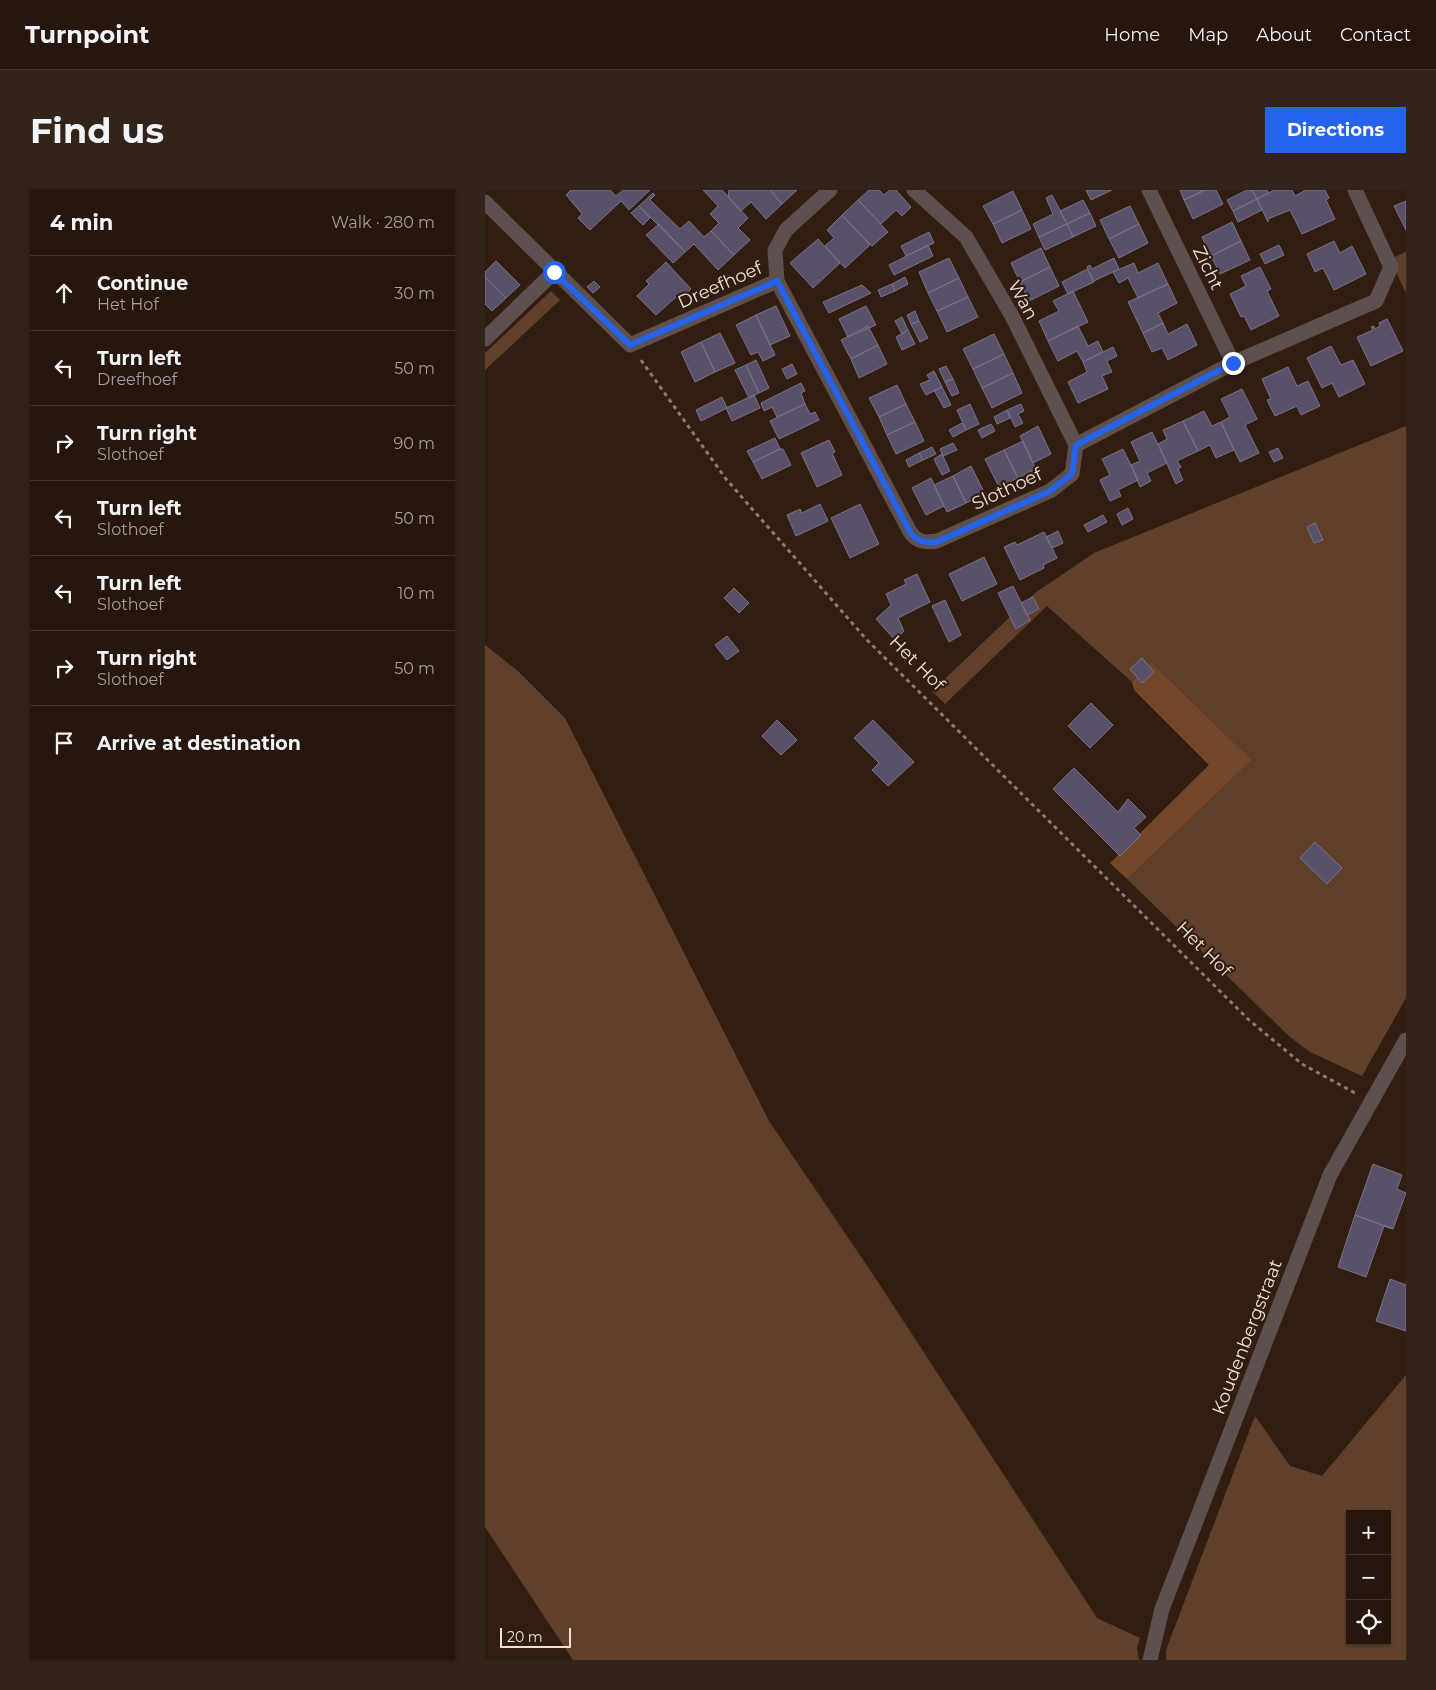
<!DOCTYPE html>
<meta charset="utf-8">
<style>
body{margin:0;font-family:Montserrat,sans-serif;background:#32231b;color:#f1f3f6}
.controls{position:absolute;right:15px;bottom:15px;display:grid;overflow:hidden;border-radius:0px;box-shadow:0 1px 4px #0004}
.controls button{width:45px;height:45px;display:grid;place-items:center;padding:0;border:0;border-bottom:1px solid #42352e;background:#26160d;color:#f1f3f6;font:25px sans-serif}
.scale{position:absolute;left:15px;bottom:12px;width:71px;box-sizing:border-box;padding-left:5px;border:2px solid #eee0d7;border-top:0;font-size:14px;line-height:18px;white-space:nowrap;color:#eee0d7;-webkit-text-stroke:4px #321e11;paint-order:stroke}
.stop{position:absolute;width:15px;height:15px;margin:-11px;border:4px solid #2563eb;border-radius:50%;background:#fff}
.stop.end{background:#2563eb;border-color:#fff;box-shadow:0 1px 5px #0008}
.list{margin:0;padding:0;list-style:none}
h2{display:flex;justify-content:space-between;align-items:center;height:65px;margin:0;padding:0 20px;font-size:21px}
h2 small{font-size:16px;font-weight:400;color:#a49f9d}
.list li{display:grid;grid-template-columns:32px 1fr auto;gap:15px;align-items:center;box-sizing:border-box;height:75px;padding:0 20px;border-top:1px solid #42352e}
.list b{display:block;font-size:19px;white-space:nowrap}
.list p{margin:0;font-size:16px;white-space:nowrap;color:#a49f9d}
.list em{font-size:16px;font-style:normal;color:#a49f9d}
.icon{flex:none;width:28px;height:28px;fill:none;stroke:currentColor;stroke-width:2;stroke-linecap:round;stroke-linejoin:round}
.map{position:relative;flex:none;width:921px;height:1470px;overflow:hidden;border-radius:0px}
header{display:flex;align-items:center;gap:30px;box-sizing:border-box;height:70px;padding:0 25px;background:#26160d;border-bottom:1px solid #42352e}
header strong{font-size:24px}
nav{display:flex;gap:28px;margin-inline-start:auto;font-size:18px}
.intro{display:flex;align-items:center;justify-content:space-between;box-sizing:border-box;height:120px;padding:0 30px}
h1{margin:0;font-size:35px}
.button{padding:12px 22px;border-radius:0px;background:#2563eb;color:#fff;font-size:18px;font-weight:700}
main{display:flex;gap:30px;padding:0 30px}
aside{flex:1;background:#26160d;border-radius:0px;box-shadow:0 1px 4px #0004}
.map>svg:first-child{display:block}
</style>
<header>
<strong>Turnpoint</strong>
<nav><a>Home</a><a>Map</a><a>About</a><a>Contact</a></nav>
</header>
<div class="intro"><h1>Find us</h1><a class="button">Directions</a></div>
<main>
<aside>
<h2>4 min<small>Walk · 280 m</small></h2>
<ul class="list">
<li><svg class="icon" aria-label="ahead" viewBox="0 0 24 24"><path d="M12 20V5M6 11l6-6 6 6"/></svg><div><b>Continue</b><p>Het Hof</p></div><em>30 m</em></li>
<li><svg class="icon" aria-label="left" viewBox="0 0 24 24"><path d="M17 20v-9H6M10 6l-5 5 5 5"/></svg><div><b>Turn left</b><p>Dreefhoef</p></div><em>50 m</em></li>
<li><svg class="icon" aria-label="right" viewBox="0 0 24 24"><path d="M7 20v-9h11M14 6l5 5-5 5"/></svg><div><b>Turn right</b><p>Slothoef</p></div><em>90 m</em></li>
<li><svg class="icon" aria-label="left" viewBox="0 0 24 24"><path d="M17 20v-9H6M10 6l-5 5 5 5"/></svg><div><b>Turn left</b><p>Slothoef</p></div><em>50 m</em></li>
<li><svg class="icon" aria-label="left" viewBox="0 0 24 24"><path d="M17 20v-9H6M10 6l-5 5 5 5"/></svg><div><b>Turn left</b><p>Slothoef</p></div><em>10 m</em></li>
<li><svg class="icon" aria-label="right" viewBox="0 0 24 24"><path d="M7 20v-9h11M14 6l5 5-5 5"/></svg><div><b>Turn right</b><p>Slothoef</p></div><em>50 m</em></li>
<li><svg class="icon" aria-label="arrive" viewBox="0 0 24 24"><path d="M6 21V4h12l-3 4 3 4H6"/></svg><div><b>Arrive at destination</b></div></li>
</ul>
</aside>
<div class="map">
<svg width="921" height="1470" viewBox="0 0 921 1470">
<rect width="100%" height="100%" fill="#321e11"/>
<!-- green -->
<path fill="#61402b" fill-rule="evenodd" d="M921,62V103L905,69Z
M66,101L75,110L0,180V163Z
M921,236V808L877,886L825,862L805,847L642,689L767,570L668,474L647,492L562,416L460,514L447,501L550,403L609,363Z
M0,455L34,482L80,528L284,931L389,1086L612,1428L655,1448L652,1458L654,1470H88L0,1337Z
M921,1185V1470H681V1460L770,1226L805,1276L837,1286ZM865,1324H902V1451H865Z"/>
<!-- forest -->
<path fill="#73482a" d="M667,473L767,570L642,689L625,673L724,575L649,500L647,492Z"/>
<!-- building -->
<path fill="#585169" stroke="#7a728b" d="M86,0H125L131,6L138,0H165L144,20L136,11L105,40L93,28L97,24L81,5Z
M218,0H237L263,28L253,38L265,50L249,65L226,41L234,33L225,24L233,16Z
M244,0H285L297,14L281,29L266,12L256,21L243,7Z
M285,0H312L297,14Z
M384,0H394L399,5L405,0H411L426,17L417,26L411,20L396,34L373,10Z
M601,0H627L606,10Z
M695,0H720L699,10Z
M720,0H731L738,14L708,29L699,10Z
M762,0H767L772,9L748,21L742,10Z
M767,0H782L784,3L772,9Z
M789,0H807L810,6L821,0H840L844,8L841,10L850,29L817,44L805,20L783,29V32L772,9Z
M528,1L537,20L508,34L498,16Z
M168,3L170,5L165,10L195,39L204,31L219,47L226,41L249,65L233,80L209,54L200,62L154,16Z
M567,5L582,34L554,47L548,34L568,24L561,8Z
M772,9L777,20L753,32L748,21Z
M373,10L403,42L387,56L357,25Z
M598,10L605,23L582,34L575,21Z
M921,11V40L909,16Z
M154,16L165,28L158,35L146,23Z
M645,16L654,34L624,49L615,30Z
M537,20L546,39L517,53L508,34Z
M605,23L611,36L588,47L582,34Z
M357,25L385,55L360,78L340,56L349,48L342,40Z
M747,32L756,51L726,66L717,47Z
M174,34L200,62L188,73L161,45Z
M582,34L588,47L560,60L554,47Z
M654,34L663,53L634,68L624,49Z
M444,42L449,53L421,66L416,56Z
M333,49L355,73L328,98L305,73Z
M756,51L765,70L735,84L726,66Z
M849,51L855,63L867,56L881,84L849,100L838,78L830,82L822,64Z
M443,55L448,66L409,85L404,75Z
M794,55L799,65L780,74L775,64Z
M556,58L565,77L535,92L526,73Z
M464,68L474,88L443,103L434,82Z
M629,68L634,79L609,91L602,77L605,75L607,79Z
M11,71L35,95L21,108L0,87V82Z
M181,72L206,99L195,109L192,106L171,125L152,106L164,94L161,91Z
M649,73L653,83L673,73L683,94L653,108L643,88L634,93L628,82Z
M565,77L574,96L544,111L535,92Z
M775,77L786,99L782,101L794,126L766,140L759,126L756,127L745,104L761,96L756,86Z
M602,79L609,92L583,104L577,92Z
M0,87L21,108L7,121L0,114Z
M420,87L423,94L410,101L407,94Z
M474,88L483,107L452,121L443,103Z
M109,91L115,97L108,103L102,97Z
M407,94L410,101L396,107L393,100Z
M683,94L692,113L673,123L678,133L658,143L643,112Z
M377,95L386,103L344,123L338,112Z
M588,101L603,132L563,151L554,131L574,121L568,111Z
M483,107L493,127L462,142L452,121Z
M291,116L305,146L285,155L271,125Z
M381,116L391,135L363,147L354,129Z
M430,121L434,131L426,134L422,125Z
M271,125L290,165L278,171L273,162L266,165L251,135Z
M417,127L423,140L417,144L410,131Z
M902,129L918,161L886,176L872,147L888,140L886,137L889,136L890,139L895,136L894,133Z
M434,131L443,148L435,152L426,134Z
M678,133L683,144L702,134L712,155L683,170L677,158L667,162L658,143Z
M383,136L393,155L366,169L356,150Z
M593,136L603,156L613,151L618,162L598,172L592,161L573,171L563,151Z
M423,140L430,154L417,160L411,147Z
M235,143L250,173L230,182L216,152Z
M509,144L519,164L488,179L478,159Z
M216,152L230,182L210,192L196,162Z
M393,155L402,174L374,188L366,169Z
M846,156L856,175L868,170L880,194L854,207L847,193L837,198L822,168Z
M628,157L632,166L622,171L627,182L617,186L623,199L593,213L583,192L602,182L598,172Z
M519,164L528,183L497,198L488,179Z
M271,170L284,198L274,203L261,175Z
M307,174L312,184L302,189L297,179Z
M261,175L274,203L264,208L250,180Z
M461,176L468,189L460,192L454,179Z
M803,177L812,196L823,191L835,216L816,225L812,216L790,226L782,210L786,209L777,189Z
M449,181L457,197L441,205L435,194L445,190L442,185Z
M528,183L537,203L507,218L497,198Z
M468,189L474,203L467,206L460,192Z
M316,193L320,201L316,203L320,214L292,227L287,217L279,221L276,213Z
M412,195L421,214L394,227L384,208Z
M457,197L466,215L459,218L449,200Z
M757,199L772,229L760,235L774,263L755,272L736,232L745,227L736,209Z
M269,205L275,218L247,231L241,218Z
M237,207L242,218L216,231L211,220Z
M320,214L325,224L330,222L334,230L294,249L285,231Z
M421,214L430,232L402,245L394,227Z
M485,214L494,234L481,240L472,220Z
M536,214L539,221L533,224L538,233L530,237L522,220Z
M522,220L525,228L512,234L509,227Z
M719,221L727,236L736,232L749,260L731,268L725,255L713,261L698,231Z
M698,231L713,261L692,271L696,277L693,279L698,290L691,294L673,254L682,249L678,240Z
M430,232L439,251L411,264L402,245Z
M477,233L481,240L468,247L464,240Z
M506,234L510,241L497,248L493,240Z
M553,236L566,264L548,273L535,246Z
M667,242L682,273L662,283L666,291L655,297L646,275L655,271L646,252Z
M290,248L295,259L268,272L262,261Z
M344,250L350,262L347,263L357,285L332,297L316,263Z
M538,251L551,279L533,288L519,260Z
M468,253L472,260L458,266L455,259Z
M447,257L451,264L438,270L434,263Z
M793,258L798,268L789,272L784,262Z
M295,259H298L306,275L277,289L268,272Z
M638,259L653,290L633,300L636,306L625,311L615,290L625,285L617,269Z
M519,260L533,288L514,297L500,269Z
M434,263L438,270L424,277L421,270Z
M457,264L465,281L457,285L449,269Z
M486,276L500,304L481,313L468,286Z
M468,286L481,313L462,322L449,295Z
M446,288L459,316L441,325L427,298Z
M335,314L343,331L311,346L302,325L315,319L317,323Z
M375,314L394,354L365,368L346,328Z
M643,318L648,329L637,335L632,324Z
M618,325L622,332L603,342L599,335Z
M830,333L838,350L829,353L822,337Z
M573,341L578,353L567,358L561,347Z
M559,342L572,368L558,375L559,378L535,390L519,357L530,352L532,355Z
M499,367L512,394L477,411L464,384Z
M432,384L445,412L413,428L419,441L410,450L391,429L406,415L401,404L421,394L419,390Z
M528,396L545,430L531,439L513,403Z
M249,398L264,413L254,423L239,408Z
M548,407L554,419L542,425L536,413Z
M460,410L476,445L464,452L447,416Z
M242,446L254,461L242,470L230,455Z
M657,468L669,482L657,493L645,479Z
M606,513L628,535L605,558L583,536Z
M292,530L312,550L296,565L277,546Z
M388,530L429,572L403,596L387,580L394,573L369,548Z
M589,578L633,622L643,609L661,627L649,638L656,645L635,666L568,599Z
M830,652L857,678L842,694L815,668Z
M888,974L917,985L912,999L921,1003L908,1039L870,1025Z
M870,1025L908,1039L899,1036L881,1087L853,1077Z
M905,1089L921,1095V1141L891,1131Z"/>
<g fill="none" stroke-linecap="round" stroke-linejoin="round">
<!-- path -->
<path stroke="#8c7b70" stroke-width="3" stroke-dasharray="4 4" stroke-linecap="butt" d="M156,170L241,289L382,450L764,830L817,874L870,903"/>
<!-- street -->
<path stroke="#5d504f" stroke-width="15" d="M429,0L481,47L527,126L591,255
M664,0L748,173
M0,12L145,155L292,91L290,60L301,40L345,0
M292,91L424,340C431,352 439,353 452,351L565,301L587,284L591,255L748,173L891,111L906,77L870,0
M0,149L69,82
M665,1470L677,1419L845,985L921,850"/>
</g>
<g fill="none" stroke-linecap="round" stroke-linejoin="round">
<!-- route -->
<path stroke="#2563eb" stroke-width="6" d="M69,82L145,155L292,91L424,340C431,352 439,353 452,352L565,301L587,284L591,255L748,173"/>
</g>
<g text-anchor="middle" stroke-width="4.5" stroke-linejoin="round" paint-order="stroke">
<!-- street labels -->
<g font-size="18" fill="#eee0d7" stroke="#321e11">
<text transform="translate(723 78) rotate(64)" y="6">Zicht</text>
<text transform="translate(235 95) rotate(-24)" y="6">Dreefhoef</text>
<text transform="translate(538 110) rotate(61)" y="6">Wan</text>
<text transform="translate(522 299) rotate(-25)" y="6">Slothoef</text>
<text transform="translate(432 473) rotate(45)" y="6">Het Hof</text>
<text transform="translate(719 759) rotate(45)" y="6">Het Hof</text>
<text transform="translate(762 1147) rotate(-69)" y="6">Koudenbergstraat</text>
</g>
</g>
</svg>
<div class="controls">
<button>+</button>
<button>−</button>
<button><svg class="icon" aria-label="locate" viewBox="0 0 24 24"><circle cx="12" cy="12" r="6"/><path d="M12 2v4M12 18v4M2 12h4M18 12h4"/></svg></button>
</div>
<div class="scale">20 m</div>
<div class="stop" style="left:69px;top:82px"></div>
<div class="stop end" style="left:748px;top:173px"></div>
</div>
</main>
